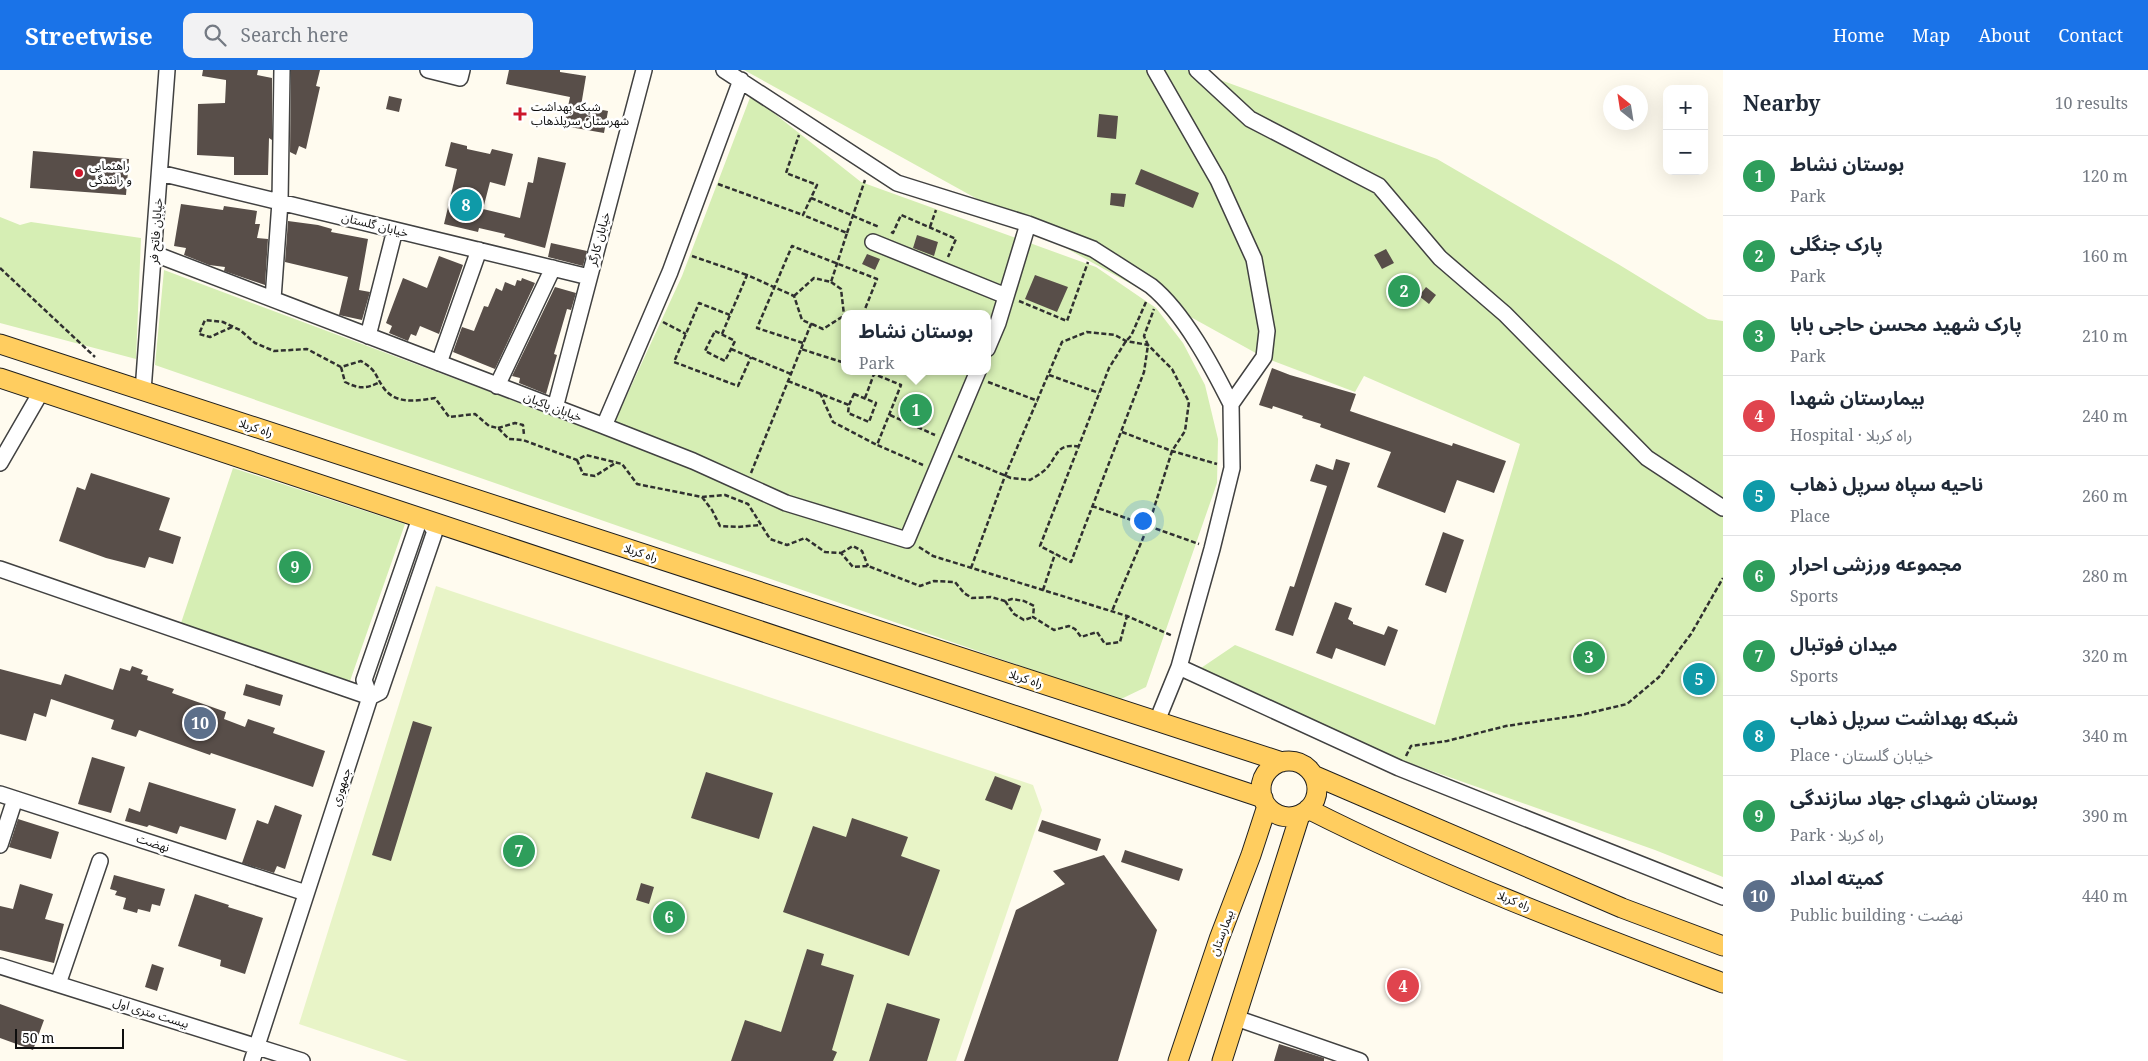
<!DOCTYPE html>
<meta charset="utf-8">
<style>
body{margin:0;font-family:"Noto Serif","Noto Sans Arabic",serif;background:#f2f2f3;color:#1f2937}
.controls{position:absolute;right:15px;top:15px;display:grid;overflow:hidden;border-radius:10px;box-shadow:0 5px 20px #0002}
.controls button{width:45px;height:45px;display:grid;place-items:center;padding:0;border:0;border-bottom:1px solid #e0e1e3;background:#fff;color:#1f2937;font:25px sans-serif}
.compass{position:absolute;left:1603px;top:15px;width:45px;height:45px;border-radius:50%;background:#fff;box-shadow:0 5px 20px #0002;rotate:330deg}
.scale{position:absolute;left:15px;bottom:12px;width:109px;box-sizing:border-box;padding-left:5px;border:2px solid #0e0e0e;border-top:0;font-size:14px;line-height:18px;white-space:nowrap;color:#0e0e0e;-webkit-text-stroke:4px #fff;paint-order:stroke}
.you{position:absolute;left:1142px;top:450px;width:18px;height:18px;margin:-12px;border:4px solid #fff;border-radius:50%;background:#1a73e8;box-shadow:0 0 0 8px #1a73e833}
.badge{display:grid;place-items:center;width:32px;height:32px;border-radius:50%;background:#1a73e8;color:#fff;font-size:16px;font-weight:700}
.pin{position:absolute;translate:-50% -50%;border:2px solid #fff;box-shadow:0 1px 5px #0006}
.popup{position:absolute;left:841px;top:240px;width:150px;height:65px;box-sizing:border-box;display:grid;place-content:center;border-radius:10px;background:#fff;filter:drop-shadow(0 1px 4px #0005);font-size:16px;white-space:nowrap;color:#747a83}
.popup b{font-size:19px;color:#1f2937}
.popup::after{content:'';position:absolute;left:50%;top:100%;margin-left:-10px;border:10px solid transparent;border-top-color:#fff}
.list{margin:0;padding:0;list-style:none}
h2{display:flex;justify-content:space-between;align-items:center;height:65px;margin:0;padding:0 20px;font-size:21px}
h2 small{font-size:16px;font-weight:400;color:#747a83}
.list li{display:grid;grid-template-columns:32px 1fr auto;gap:15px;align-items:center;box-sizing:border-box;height:80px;padding:0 20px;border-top:1px solid #e0e1e3}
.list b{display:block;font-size:19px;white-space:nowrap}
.list p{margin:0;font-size:16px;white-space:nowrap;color:#747a83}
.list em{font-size:16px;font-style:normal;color:#747a83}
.icon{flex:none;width:28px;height:28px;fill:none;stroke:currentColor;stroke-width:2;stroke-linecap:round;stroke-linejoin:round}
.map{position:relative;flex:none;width:1723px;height:991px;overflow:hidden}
header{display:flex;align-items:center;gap:30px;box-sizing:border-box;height:70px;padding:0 25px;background:#1a73e8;color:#fff}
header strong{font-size:24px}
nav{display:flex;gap:28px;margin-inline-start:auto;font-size:18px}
.search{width:350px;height:45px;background:#f2f2f3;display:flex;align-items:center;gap:12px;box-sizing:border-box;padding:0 18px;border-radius:10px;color:#747a83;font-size:19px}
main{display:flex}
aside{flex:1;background:#fff}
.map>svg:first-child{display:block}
</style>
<header>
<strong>Streetwise</strong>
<div class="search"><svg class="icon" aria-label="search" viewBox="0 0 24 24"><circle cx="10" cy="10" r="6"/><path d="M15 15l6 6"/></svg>Search here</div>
<nav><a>Home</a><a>Map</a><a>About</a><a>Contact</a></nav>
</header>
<main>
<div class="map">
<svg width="1723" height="991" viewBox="0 0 1723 991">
<rect width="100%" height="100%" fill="#fffbef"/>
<!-- green -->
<path fill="#d6eeb4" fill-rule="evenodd" d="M744,0H1193L1437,89L1618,194L1708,249L1723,251V807L1655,780L1401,690L1201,598L1235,575L1435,655L1520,374L1364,306L1355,322L1263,287Z
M751,25L861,112L1096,197L1156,238L1183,273L1205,315L1218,369L1217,413L1146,617L1119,630L155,295L164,200L608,366L682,206ZM845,244H987V301H845Z
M0,147L20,155L31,152L141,168L136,289L0,253Z
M233,398L405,454L350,611L180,556Z"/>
<!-- pitch -->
<path fill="#e8f4c7" d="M436,516L1033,715L1042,740L956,991H408L299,954Z"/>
<!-- building -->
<path fill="#584e49" d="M203,0H258L257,5L272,8V70L269,68L268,105H234V87L197,85L198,34L225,33L226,13V10L202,6Z
M291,0H320L316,16L320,17L306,79L299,76L296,85L290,82Z
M509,0H560V2L586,6L581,36L608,41L604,63L564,56L570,27L506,14Z
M389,26L402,29L399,42L386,39Z
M1099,44L1118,46L1116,69L1097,67Z
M451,72L467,76V79L490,84L492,79L513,84L505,116L490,112L483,139L520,148L528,112L533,113L538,87L566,93L545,178L504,167L505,164L479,158L478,162L444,154L457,99L445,96Z
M33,81L129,89L126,125L30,118Z
M1141,99L1199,123L1193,138L1135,114Z
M1111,123L1126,124L1124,137L1110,135Z
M181,134L223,140L224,136L257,141L255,154H260L257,168L268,169L265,215L224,201L225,197L209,195L184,185L186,178L174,176Z
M288,151L318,155L332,159L331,162L368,169L359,220L370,222L362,250L339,245L348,207L285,192Z
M917,165L938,172L934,186L913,178Z
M551,173L587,181L583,196L548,187Z
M1386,179L1394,193L1382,199L1374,185Z
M867,184L880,189L875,200L862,194Z
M439,186L463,195L439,264L420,256L416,266L411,264L408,271L389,263L392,256L386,253L403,208L427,218Z
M1035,205L1068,217L1057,242L1025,229Z
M522,208L535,213L495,299L453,282L462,257L474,261L484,236L488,237L496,218L502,221L505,212L515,216L517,210L521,211Z
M555,217L576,223L571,240L567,239L554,284L557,285L546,324L519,313L520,308L512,306Z
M1426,217L1436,225L1429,234L1419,226Z
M1272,298L1290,305L1356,324L1350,341L1452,376L1453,373L1506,391L1494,423L1457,410L1445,443L1377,417L1391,382L1320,357L1321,354L1302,348L1303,346L1273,336L1272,339L1259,335Z
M1336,389L1350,393L1293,566L1275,560L1290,516L1294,517L1327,416L1310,411L1316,394L1333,400Z
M91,403L170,428L159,460L181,467L173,494L149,487L145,498L106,488L59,471L77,417L85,420Z
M1443,462L1464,470L1446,523L1425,515Z
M1335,532L1352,538L1348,549L1353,552V554L1384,565L1388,556L1398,560L1385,596L1336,578L1332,589L1316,583Z
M132,596L143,600L141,604L148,606L147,610L174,619L172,623L226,642L224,649L245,657L248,649L275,658L273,663L325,681L313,717L211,683L210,685L139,660L136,667L111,659L114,650L51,629L46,647L34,643L26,671L0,664V599L61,615L65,604L113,620L120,598L130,601Z
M1699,599L1704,601L1709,605L1711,614L1703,620L1697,621L1692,618L1689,613V607L1693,601Z
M246,614L283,625L280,636L243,625Z
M413,651L432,657L391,791L372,785Z
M92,687L125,697L111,743L78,734Z
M706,702L773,723L759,769L691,748Z
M995,706L1021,716L1012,740L985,730Z
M149,712L236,739L226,770L180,756L177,764L149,755L147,757L125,751L129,738L140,742Z
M275,735L302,745L285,799L277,796L274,803L242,793L257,750L268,754Z
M852,748L908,767L901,786L940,800L909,886L783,842L813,756L846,767Z
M18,749L59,762L51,789L9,777Z
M1042,750L1101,769L1097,781L1038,761Z
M1125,780L1183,799L1179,811L1121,792Z
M1104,785L1157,860L1118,991H964L1016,840L1065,814L1053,801Z
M114,805L165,819L160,836L152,834L150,842L138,839L137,843L123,839L126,828L115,825L117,821L110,819Z
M641,813L654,817L649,834L636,830Z
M20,814L53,824L45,849L64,854L54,893L0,880V836L13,839Z
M195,824L229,835L228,837L263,848L245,904L220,896L221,890L178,876Z
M807,879L824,884L821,895L854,905L832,980L837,982L833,991H731L745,950L781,962Z
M152,894L164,898L157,921L145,917Z
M887,933L940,949L927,991H869Z
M0,934L44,950L33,980L0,968Z
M1279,974L1324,988V991H1274Z"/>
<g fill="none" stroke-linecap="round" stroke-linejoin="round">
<!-- minor casing -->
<g stroke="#414141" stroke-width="18">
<path id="minor" d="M428,0L460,8L462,0
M724,0L897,113L1028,154L1093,179L1151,216C1184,243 1212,296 1231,334
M1155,0L1218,110L1254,189L1267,261L1264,287L1231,334L1232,398L1212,479L1179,597L1157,651
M1197,0L1250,49L1379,116L1440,188L1505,244L1647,388L1723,438
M160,103L589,207
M873,172L1006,226
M155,184L604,356L670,202L741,10
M273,229L280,132L282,0
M368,266L395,160
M987,279L998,253L1028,154
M439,293L479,180
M497,316L553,198
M143,321L167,0
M555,338L644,0
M604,356L693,391L786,433L907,470L978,301
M0,393L41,322
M0,499L370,627
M1179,597L1399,698L1723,827
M0,724L306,823
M0,775L15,729
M0,896L302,991
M58,914L100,791
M1236,948L1360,991
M252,991L370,627L380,622L435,461L427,450L419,451L364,610L370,627"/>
</g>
<!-- major casing -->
<g stroke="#1f1f1f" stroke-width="21">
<path id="major" d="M0,274L1282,692
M0,308L1263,728
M1261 719a28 28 0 1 1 56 0a28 28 0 1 1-56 0Z
M1313,705L1622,838L1723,876
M1308,739C1442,807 1583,860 1723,913
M1178,991L1219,869L1251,785L1267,736
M1222,991L1300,745"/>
</g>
<!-- path -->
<path stroke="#303030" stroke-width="2.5" stroke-dasharray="5 2.5" stroke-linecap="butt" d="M718,114L803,145
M811,128L879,157
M930,157L936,140
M891,162L893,163L901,145L956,169L948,187
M847,163L865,110
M692,186L747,205
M0,198L95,287
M831,212L841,219L844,245
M794,226L814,208L831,212L847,163L803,145L817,115L786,103L799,65
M1019,231L1067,251L1088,192
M1146,232L1131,266L1126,271L1109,298L1040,476L1071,492L1144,302L1148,275L1144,266L1154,239
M730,245L699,233L674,292L738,316L751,287
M663,252L686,264
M812,254L823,259L845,245
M232,257L210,267L199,264L205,250L223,252L240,260L255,273L274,281L307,279L341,297L361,291C378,302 373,302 383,317C395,335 417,331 435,328L449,347L475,344L489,356L498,358L509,369L523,370L577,390L586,385L622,394L637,414L702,427L725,425L748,434L770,469L787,475L805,468L825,482L841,483L853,497L868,496L920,516L934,511L955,512L964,523L972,528L991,527L1005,531L1012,529L1024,531L1034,536L1033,547L1054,560L1069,556L1075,559L1081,567L1097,562L1105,574L1120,572L1127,546
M715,261L735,271L725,291L705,281Z
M722,264L747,205L794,226L802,250L811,254L801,279
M803,273L757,258L792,176L877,209L863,244
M731,279L791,304
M341,297L345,312C359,319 366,319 380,312
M875,301L874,304L901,315L877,375L923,395
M1049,305L1099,323
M788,311L849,335
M988,312L1038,331
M820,323L833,352L877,375
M854,324L876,333L869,352L848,343L849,335Z
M865,328L874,304
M890,345L935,365
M498,358L515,353L523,355L524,365
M1122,362L1172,381L1217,394
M958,386L1011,408L1030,410C1035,407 1042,403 1046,399C1058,386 1056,372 1080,377
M577,390L583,404L595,406L617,392
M751,403L801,279L845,293
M702,427L712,440L720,456L738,457L760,455
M1092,436L1199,474
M919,477L933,486L1127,546L1173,566
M841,483L853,476L862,481L868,496
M971,498L1005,406L1062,272L1087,262L1115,265L1126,271L1148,275L1172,299L1189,332L1185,361L1172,381L1149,454L1112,541
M1043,520L1055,484
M1005,531L1014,544L1024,550L1033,547
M1406,686L1411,676L1447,671L1506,656L1581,645L1627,634L1659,607L1691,564L1723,508"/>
<!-- minor -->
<use href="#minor" stroke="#fff" stroke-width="15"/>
<!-- major -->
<use href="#major" stroke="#ffcd5f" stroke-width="19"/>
</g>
<!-- markers -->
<g fill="#cd172c" stroke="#fff" stroke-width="2">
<path d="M517.5 36.5h5v5h5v5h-5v5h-5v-5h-5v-5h5z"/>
<circle cx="79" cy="103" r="5"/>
</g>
<g text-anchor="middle" stroke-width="5" stroke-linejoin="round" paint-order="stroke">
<!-- poi labels -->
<g font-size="12" fill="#0e0e0e" stroke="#fff" text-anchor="start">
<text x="531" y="41">شبکه بهداشت<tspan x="531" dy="14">شهرستان سرپلذهاب</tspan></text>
<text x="89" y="100">راهنمایی<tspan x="89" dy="14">و رانندگی</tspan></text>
</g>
<!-- street labels -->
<g font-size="12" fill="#0e0e0e" stroke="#fff">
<text transform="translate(375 155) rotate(14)" y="4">خیابان گلستان</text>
<text transform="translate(156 161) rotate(-86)" y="4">خیابان فاتح فر</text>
<text transform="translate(599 169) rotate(-75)" y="4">خیابان کارگر</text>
<text transform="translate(553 337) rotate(21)" y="4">خیابان پاکبان</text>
<text transform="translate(256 358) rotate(18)" y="4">راه کربلا</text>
<text transform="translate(641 483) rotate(18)" y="4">راه کربلا</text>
<text transform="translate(1026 609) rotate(18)" y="4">راه کربلا</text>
<text transform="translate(341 717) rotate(-72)" y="4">جمهوری</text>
<text transform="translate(153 773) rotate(18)" y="4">نهضت</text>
<text transform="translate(1514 831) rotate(22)" y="4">راه کربلا</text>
<text transform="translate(1222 863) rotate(-70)" y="4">بیمارستان</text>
<text transform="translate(151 943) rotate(17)" y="4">بیست متری اول</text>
</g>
</g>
</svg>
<div class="controls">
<button>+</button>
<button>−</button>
</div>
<svg class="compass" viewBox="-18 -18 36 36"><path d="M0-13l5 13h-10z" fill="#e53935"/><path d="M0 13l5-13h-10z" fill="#747a83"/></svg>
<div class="scale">50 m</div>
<div class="you"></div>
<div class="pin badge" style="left:916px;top:340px;background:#2e9e5b">1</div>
<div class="popup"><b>بوستان نشاط</b>Park</div>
<div class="pin badge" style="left:1404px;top:221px;background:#2e9e5b">2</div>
<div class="pin badge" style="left:1589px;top:587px;background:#2e9e5b">3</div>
<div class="pin badge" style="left:1403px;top:916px;background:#e0444e">4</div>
<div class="pin badge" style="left:1699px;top:609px;background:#0f9aa8">5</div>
<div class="pin badge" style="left:669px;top:847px;background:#2e9e5b">6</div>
<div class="pin badge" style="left:519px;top:781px;background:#2e9e5b">7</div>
<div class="pin badge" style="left:466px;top:135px;background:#0f9aa8">8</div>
<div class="pin badge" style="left:295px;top:497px;background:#2e9e5b">9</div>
<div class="pin badge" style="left:200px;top:653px;background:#5c6f8a">10</div>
</div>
<aside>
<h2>Nearby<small>10 results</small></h2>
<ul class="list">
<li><span class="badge" style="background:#2e9e5b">1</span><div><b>بوستان نشاط</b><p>Park</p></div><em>120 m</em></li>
<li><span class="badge" style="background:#2e9e5b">2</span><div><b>پارک جنگلی</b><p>Park</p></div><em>160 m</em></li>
<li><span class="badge" style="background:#2e9e5b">3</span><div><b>پارک شهید محسن حاجی بابا</b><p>Park</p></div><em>210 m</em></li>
<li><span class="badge" style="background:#e0444e">4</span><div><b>بیمارستان شهدا</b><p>Hospital · راه کربلا</p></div><em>240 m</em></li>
<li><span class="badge" style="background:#0f9aa8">5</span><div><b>ناحیه سپاه سرپل ذهاب</b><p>Place</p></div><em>260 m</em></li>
<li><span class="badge" style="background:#2e9e5b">6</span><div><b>مجموعه ورزشی احرار</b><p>Sports</p></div><em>280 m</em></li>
<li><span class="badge" style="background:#2e9e5b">7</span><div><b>میدان فوتبال</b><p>Sports</p></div><em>320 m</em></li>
<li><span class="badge" style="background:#0f9aa8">8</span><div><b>شبکه بهداشت سرپل ذهاب</b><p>Place · خیابان گلستان</p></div><em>340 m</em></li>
<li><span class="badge" style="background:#2e9e5b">9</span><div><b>بوستان شهدای جهاد سازندگی</b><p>Park · راه کربلا</p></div><em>390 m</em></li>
<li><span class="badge" style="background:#5c6f8a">10</span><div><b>کمیته امداد</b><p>Public building · نهضت</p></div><em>440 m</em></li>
</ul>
</aside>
</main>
